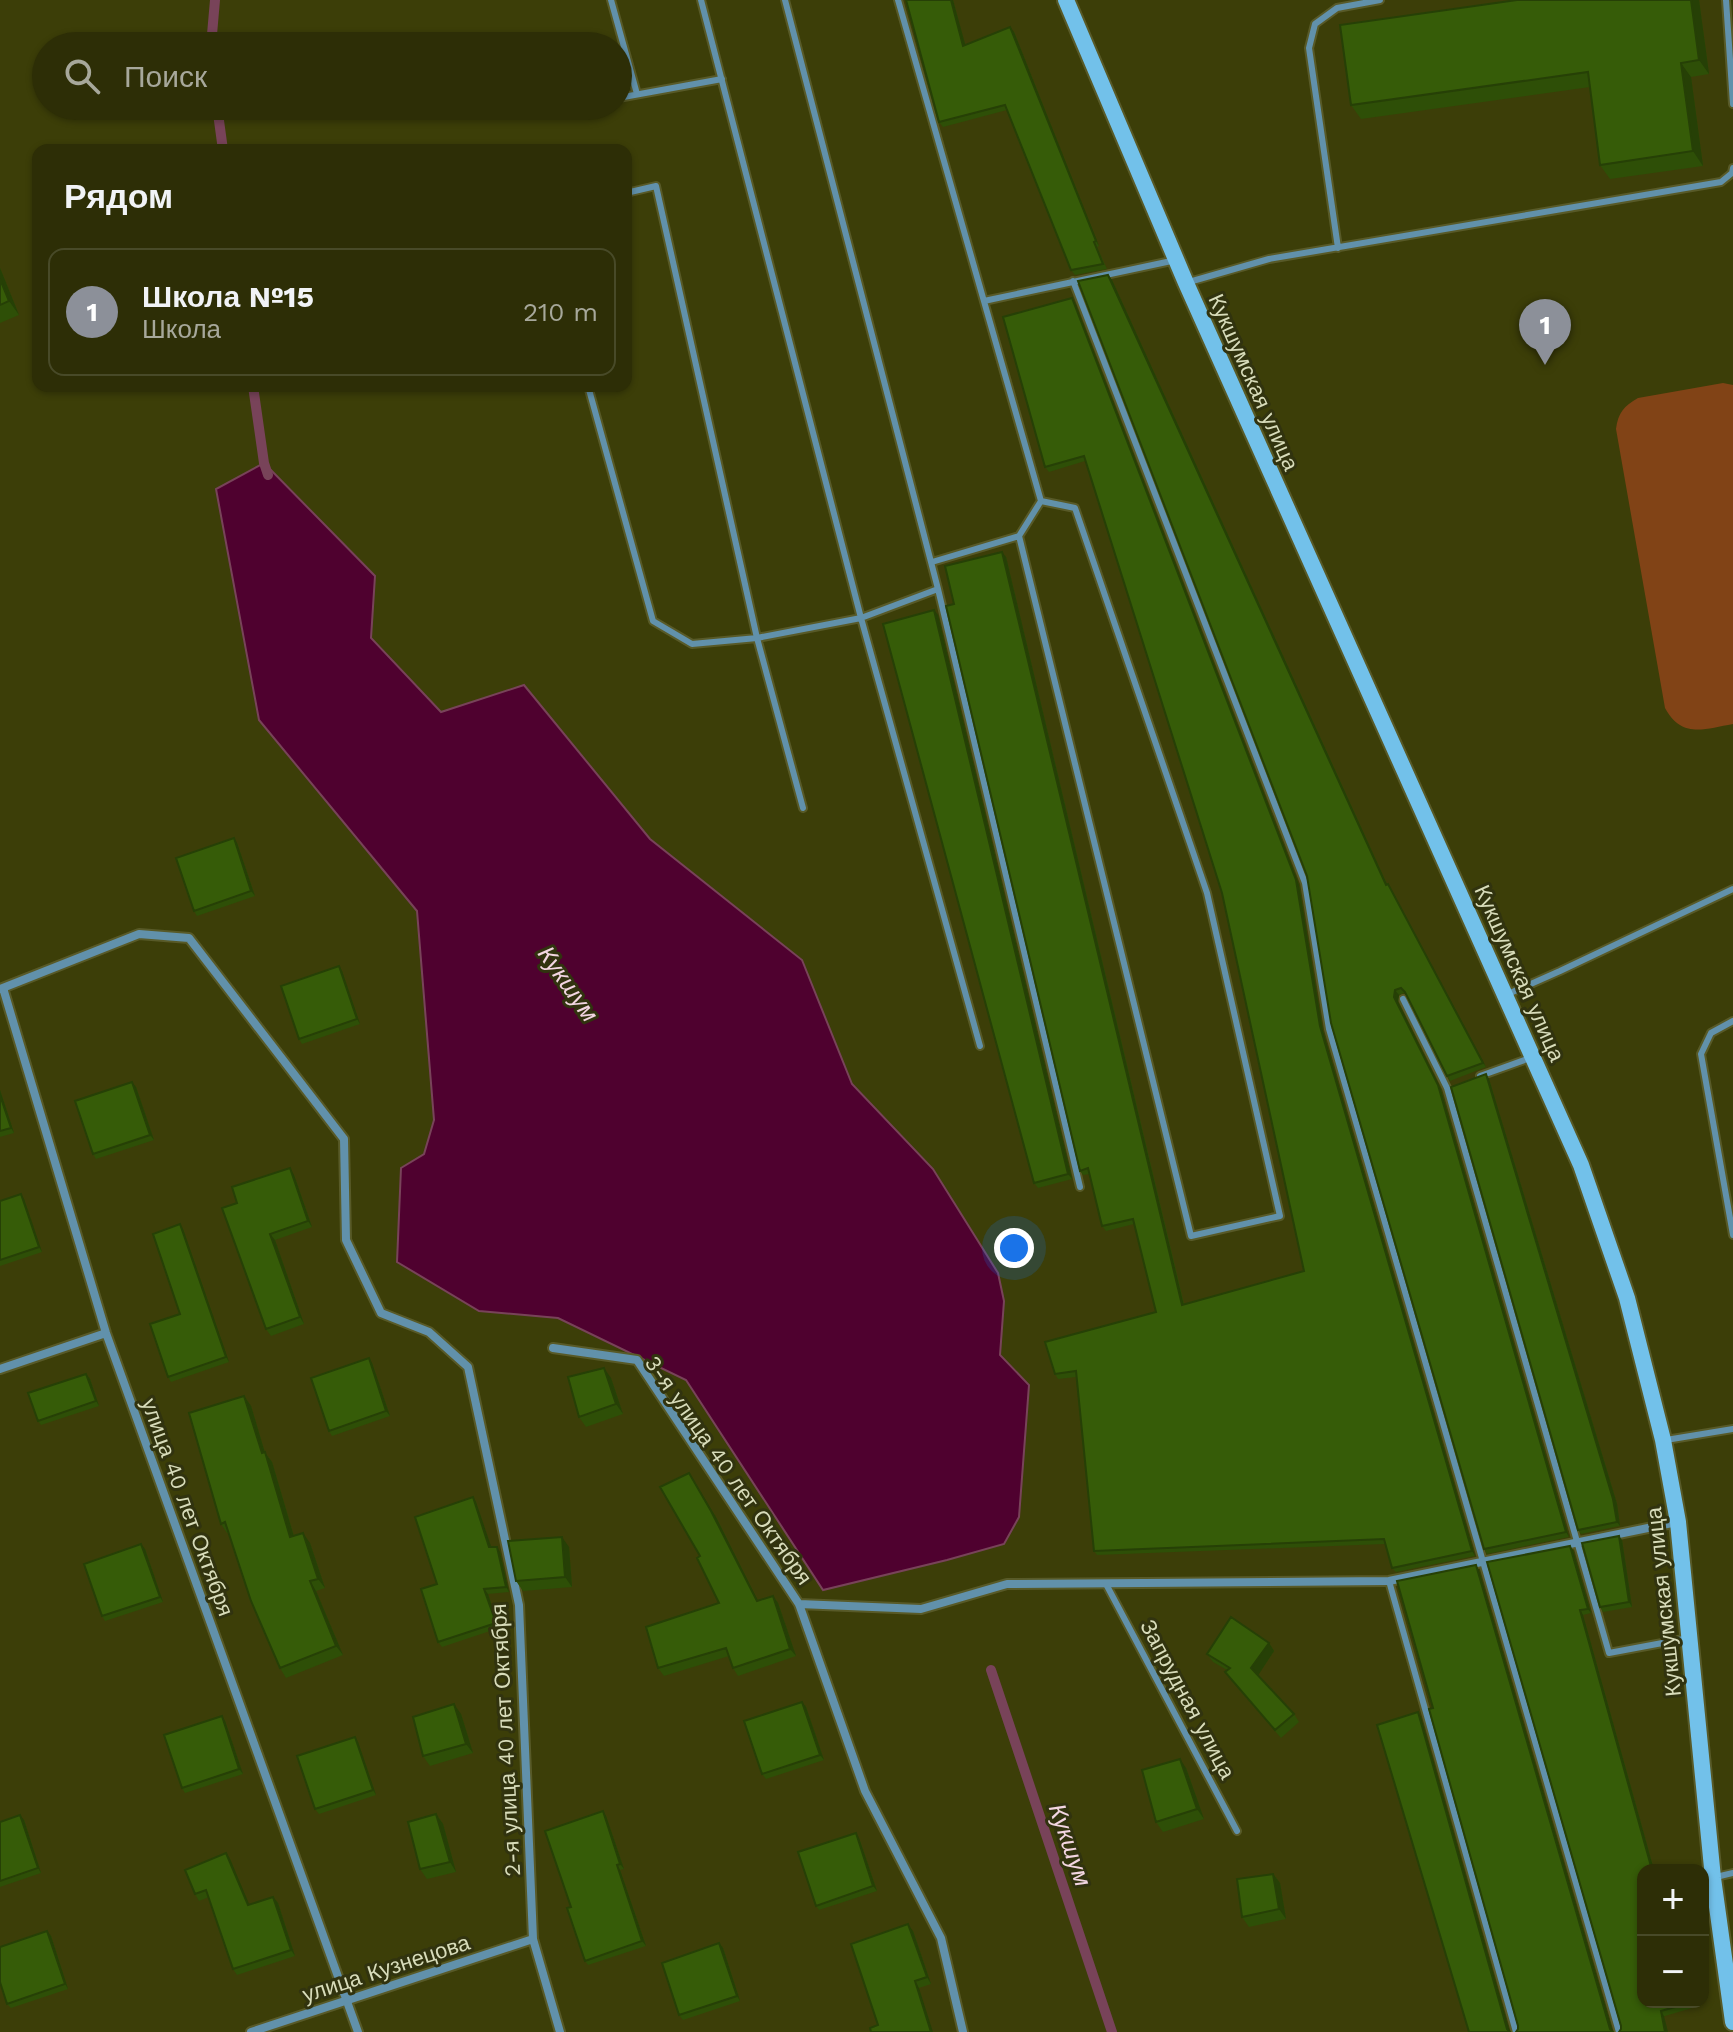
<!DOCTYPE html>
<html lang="ru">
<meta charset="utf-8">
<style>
body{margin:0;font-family:"Work Sans",sans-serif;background:#353610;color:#f1f3f6}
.controls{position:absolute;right:24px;bottom:24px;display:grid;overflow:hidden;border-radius:16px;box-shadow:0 2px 6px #0004}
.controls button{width:72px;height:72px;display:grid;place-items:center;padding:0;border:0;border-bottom:2px solid #484a28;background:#2d2e06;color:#f1f3f6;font:40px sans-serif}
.you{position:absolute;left:1014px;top:1248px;width:28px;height:28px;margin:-20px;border:6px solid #fff;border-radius:50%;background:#1a73e8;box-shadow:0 0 0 12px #1a73e833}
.badge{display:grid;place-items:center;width:52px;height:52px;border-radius:50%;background:#8c9099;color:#fff;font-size:26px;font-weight:700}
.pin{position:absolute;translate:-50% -66px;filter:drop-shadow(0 2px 4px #0008)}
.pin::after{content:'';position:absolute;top:42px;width:28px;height:24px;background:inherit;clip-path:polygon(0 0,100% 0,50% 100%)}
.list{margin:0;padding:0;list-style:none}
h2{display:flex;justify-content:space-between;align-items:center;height:104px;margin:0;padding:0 32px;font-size:34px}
h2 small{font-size:26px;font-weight:400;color:#a7a89b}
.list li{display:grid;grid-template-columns:52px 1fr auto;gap:24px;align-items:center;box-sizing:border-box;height:128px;margin:0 16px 16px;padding:0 16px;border:2px solid #484a28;border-radius:16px}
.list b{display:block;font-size:30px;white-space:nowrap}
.list p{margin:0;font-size:26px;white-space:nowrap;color:#a7a89b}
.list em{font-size:26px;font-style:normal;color:#a7a89b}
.icon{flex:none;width:44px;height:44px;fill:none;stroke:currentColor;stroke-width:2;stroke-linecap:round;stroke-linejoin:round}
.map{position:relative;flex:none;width:1733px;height:2032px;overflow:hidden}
.search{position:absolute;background:#2d2e06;box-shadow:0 2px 6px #0004;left:32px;top:32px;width:600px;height:88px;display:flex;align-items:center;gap:20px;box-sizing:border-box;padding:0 28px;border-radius:44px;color:#a7a89b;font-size:30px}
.panel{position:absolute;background:#2d2e06;box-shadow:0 2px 6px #0004;left:32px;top:144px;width:600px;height:248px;border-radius:16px}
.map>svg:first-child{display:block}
</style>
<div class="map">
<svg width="1733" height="2032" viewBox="0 0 1733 2032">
<rect width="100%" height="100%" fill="#3c3e08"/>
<!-- green -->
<path fill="#814316" d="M1723,383L1733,385V724C1704,729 1682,739 1665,708L1616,429C1618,413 1624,406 1638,398Z"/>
<!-- water -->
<path fill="#4f012f" stroke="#784359" stroke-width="2" d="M264,463L375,576L371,638L441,712L524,685L650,839L802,960L852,1084L933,1169L998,1273L1004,1301L1000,1355L1029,1385L1019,1517L1004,1544L947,1560L823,1590L686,1380L558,1318L479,1311L397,1262L401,1168L424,1154L434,1120L417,911L259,720L216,489Z"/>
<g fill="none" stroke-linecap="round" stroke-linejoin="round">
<!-- stream -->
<path stroke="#784359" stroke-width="10" d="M211,46L215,0
M217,106L223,150
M253,386L264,463L268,475
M991,1670L1112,2032"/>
<!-- lane casing -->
<g stroke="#585a28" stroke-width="10">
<path id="lane" d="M611,0L637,94
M701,0L861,618L980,1046
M785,0L938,589L1080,1187
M898,0L1041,501L1019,536L1191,1236L1280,1216L1207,893L1075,508L1041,501
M1726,0L1733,104
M618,98L722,79
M544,110L569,106
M626,193L656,186L757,638L803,808
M1338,248L1309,48L1315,24L1337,8L1380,0
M1073,281L1305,883L1329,1029L1619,2032
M1189,282L1269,259L1721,182L1732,173L1733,168
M984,301L1176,260
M588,386L653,621L692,644L757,638L861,618L938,589
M932,562L1019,536
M1508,994L1560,971L1733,889
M1403,999L1447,1088L1609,1653L1689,1638
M1733,1021L1711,1033L1701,1054L1733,1235
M1480,1076L1530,1058
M1666,1440L1733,1429
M1389,1581L1516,2032
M1106,1584L1237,1831
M1716,1877L1733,1873"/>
</g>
<!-- street casing -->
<g stroke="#585a28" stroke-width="12">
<path id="street" d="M3,988L106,1333L358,2032
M0,989L139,934L189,938L344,1139L346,1240L381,1313L429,1332L468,1367L519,1605L533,1939L560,2032
M553,1348L637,1360L799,1604L865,1791L941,1938L963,2032
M0,1369L106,1333
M799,1604L921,1609L1007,1584L1389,1581L1677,1522
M251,2032L533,1939"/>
</g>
<!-- secondary casing -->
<g stroke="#585a28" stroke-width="20">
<path id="secondary" d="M1066,0L1186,283L1581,1165L1627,1298L1663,1440L1678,1522L1713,1878L1733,2022"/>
</g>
<!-- lane -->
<use href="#lane" stroke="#6191ab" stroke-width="6"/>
<!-- street -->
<use href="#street" stroke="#6191ab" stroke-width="8"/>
<!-- secondary -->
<use href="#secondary" stroke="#72c1ea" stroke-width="16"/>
</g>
<!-- wall -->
<path fill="#2e4f07" d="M906,0H953L965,45L1014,32L1099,246L1097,247L1107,269L1075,275L1071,270L1007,110L943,127L939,122Z
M1699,0L1709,74L1691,77L1703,166L1610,179L1600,165L1590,87L1361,119L1351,105Z
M0,268L19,315L0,323Z
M1108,275L1112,280L1387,884L1391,889L1486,1067L1450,1081L1407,995L1404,993L1399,995L1398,1002L1441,1090L1569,1537L1487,1554L1484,1549L1307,876Z
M1075,303L1299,885L1323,1031L1475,1556L1396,1572L1392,1568L1385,1544L1097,1555L1094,1551L1076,1377L1058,1379L1055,1374L1156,1312L1134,1224L1106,1231L1102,1226L1090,1174L1083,1175L1080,1171L954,604L1006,557L1184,1304L1304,1271L1222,893L1085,461L1049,472L1045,467Z
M938,615L1072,1179L1038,1188L1034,1183Z
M237,843L255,896L197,916L194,911Z
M339,966L342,971L360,1024L302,1044L299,1039Z
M1486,1074L1489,1079L1617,1504L1620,1526L1581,1534L1578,1530Z
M136,1087L154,1140L96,1159L93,1154Z
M0,1090L14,1133L0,1137Z
M294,1175L312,1227L275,1240L304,1324L271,1336L266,1329L237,1203Z
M24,1199L42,1252L0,1266V1201Z
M180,1224L183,1229L229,1362L171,1382L168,1377L180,1314Z
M372,1363L390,1416L332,1436L329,1431Z
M86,1374L90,1379L99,1406L41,1425L38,1421Z
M611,1378L623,1414L586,1427L579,1417Z
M244,1396L251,1406L265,1453L272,1462L294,1536L310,1543L325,1588L316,1591L343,1655L286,1678L280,1668L229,1533H227L221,1524Z
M689,1473L717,1519L758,1601L773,1596L778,1603L796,1656L738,1676L733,1668L729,1656L664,1676L658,1668L719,1603Z
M473,1497L476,1502L491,1547H497L500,1552L509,1592L488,1594L499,1628L442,1647L438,1642L437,1584Z
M1622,1540L1632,1607L1603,1612L1600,1607Z
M1570,1546L1573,1550L1591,1613L1583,1615L1654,1870H1643V2002H1691L1692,2008L1621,2029Z
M569,1547L572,1587L523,1591L516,1581Z
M145,1549L163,1602L105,1621L102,1616Z
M1269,1643L1274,1651L1258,1675L1294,1714L1299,1722L1281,1738L1231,1680L1225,1672L1227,1670L1213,1662L1207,1654Z
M802,1702L806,1707L824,1760L766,1779L762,1774Z
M461,1714L473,1753L430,1766L423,1756Z
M225,1721L243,1774L185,1793L182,1788Z
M355,1737L358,1742L376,1795L319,1814L315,1809Z
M1186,1768L1204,1819L1163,1832L1156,1822Z
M436,1814L443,1824L456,1872L427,1879L420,1869Z
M606,1816L624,1869L620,1870L646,1946L588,1965L585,1961L571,1907Z
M24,1820L41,1873L0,1887V1822Z
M859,1838L877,1891L819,1910L816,1906Z
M226,1853L230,1859L249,1905L273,1897L278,1903L295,1956L237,1975L233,1969L209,1897L199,1901L195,1894Z
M1273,1874L1280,1883L1286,1919L1249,1927L1242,1917Z
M47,1931L51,1936L68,1989L11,2008L7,2004Z
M913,1931L931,1984L919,1988L878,2025Z
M719,1943L723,1948L740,2001L683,2020L679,2015Z"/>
<!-- shaded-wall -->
<path fill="#264006" d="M951,0H953L967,51L963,46Z
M1691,0H1699L1709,74L1699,60Z
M1010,27L1014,32L1099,246L1096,241Z
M1681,63L1691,77L1703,166L1693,151Z
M0,268L19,315L9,301L0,279Z
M1108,275L1112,280L1389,889L1386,885Z
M1072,298L1075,303L1299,885L1323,1031L1475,1556L1472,1551Z
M1002,552L1006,557L1185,1310L1182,1305Z
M934,610L938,615L1072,1179L1068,1174Z
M234,838L237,843L255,896L251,891Z
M1388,884L1391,889L1486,1067L1483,1063Z
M339,966L342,971L360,1024L357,1019Z
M1395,990L1399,995L1398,1002L1441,1090L1569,1537L1566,1532L1394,997Z
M1486,1074L1489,1079L1617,1504L1620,1526L1617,1522Z
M132,1082L136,1087L154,1140L150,1135Z
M0,1090L14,1133L11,1128L0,1095Z
M290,1168L294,1175L312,1227L308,1221Z
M21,1194L24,1199L42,1252L39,1247Z
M180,1224L183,1229L229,1362L226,1357Z
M270,1234L275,1240L304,1324L300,1317Z
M369,1358L372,1363L390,1416L386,1411Z
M604,1368L611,1378L623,1414L616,1404Z
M86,1374L90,1379L99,1406L96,1401Z
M244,1396L251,1406L265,1453L272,1462L297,1547L290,1537L262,1453Z
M689,1473L717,1519L762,1609L757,1601Z
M473,1497L476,1502L493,1552L489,1547Z
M303,1533L310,1543L325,1588L318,1579Z
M1619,1536L1622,1540L1632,1607L1629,1602Z
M562,1537L569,1547L572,1587L565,1577Z
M141,1544L145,1549L163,1602L160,1597Z
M1570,1546L1573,1550L1591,1613L1588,1609Z
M497,1547L500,1552L509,1592L506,1587Z
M1476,1565L1479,1570L1613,2032L1610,2029Z
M310,1581L316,1591L343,1655L336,1646Z
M484,1589L488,1594L499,1628L496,1623Z
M773,1596L778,1603L796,1656L790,1649Z
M1580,1610L1583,1615L1654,1870H1652Z
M1269,1643L1274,1651L1257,1677L1251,1668Z
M802,1702L806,1707L824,1760L820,1755Z
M454,1704L461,1714L473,1753L466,1744Z
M1418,1712L1421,1717L1510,2032L1507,2029Z
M222,1716L225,1721L243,1774L239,1769Z
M355,1737L358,1742L376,1795L373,1790Z
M1180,1759L1186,1768L1204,1819L1197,1809Z
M603,1811L606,1816L624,1869L620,1864Z
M436,1814L443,1824L456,1872L450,1862Z
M20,1815L24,1820L41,1873L38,1868Z
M856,1833L859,1838L877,1891L873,1886Z
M226,1853L230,1859L252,1911L248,1905Z
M617,1865L620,1870L646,1946L642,1941Z
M1273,1874L1280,1883L1286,1919L1279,1909Z
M273,1897L278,1903L295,1956L291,1950Z
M908,1924L913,1931L931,1984L927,1977Z
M47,1931L51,1936L68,1989L65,1984Z
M719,1943L723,1948L740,2001L737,1996Z
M915,1981L919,1988L933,2032H931Z
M1661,2011L1664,2016L1668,2032H1665Z"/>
<!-- building -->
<path fill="#365c08" stroke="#264006" stroke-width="2" d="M906,0H951L963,46L1010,27L1096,241L1094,242L1103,264L1071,270L1005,105L939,122Z
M1517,0H1691L1699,60L1681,63L1693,151L1600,165L1588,72L1351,105L1340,25Z
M1108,275L1386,885L1388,884L1483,1063L1447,1076L1405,992L1401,988L1395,990L1394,997L1438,1085L1566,1532L1484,1549L1331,1023L1307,876L1078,281Z
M0,279L9,301L0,305Z
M1072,298L1296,880L1320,1026L1472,1551L1392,1568L1384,1539L1094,1551L1076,1371L1055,1374L1045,1342L1156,1312L1133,1219L1102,1226L1088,1168L1080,1171L946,606L954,604L945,566L1002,552L1182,1305L1304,1271L1222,893L1084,456L1045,467L1003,317Z
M934,610L1068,1174L1034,1183L883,624Z
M234,838L251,891L194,911L176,858Z
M339,966L357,1019L299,1039L281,986Z
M1486,1074L1613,1499L1617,1522L1578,1530L1451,1087Z
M132,1082L150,1135L93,1154L75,1101Z
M0,1095L11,1128L0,1131Z
M290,1168L308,1221L270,1234L300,1317L266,1329L222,1208L237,1203L232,1187Z
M21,1194L39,1247L0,1260V1201Z
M180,1224L226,1357L168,1377L150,1324L180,1314L153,1234Z
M369,1358L386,1411L329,1431L311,1378Z
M604,1368L616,1404L579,1417L568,1377Z
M86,1374L96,1401L38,1421L28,1393Z
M244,1396L262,1453L265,1452L290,1537L303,1533L318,1579L310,1581L336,1646L280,1668L251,1601L225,1522L221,1524L189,1413Z
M689,1473L711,1511L757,1601L773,1596L790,1649L733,1668L726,1648L658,1668L646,1627L719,1603L697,1558L700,1556L660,1487Z
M473,1497L489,1547H497L506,1587L484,1589L496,1623L438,1642L421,1589L437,1584L415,1517Z
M1619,1536L1629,1602L1600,1607L1582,1543Z
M562,1537L565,1577L516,1581L508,1541Z
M141,1544L160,1597L102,1616L84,1564Z
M1570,1546L1588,1609L1580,1610L1652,1870H1643V2002L1689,2003L1661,2011L1665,2032H1619L1621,2029V2026L1487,1562Z
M1476,1565L1610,2029L1613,2032H1516L1518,2029V2026L1429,1709L1433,1708L1397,1581Z
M1231,1617L1269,1643L1251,1668L1294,1714L1275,1730L1225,1672L1230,1668L1207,1654Z
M802,1702L820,1755L762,1774L744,1721Z
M454,1704L466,1744L423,1756L413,1717Z
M1418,1712L1507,2029L1510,2032H1469L1377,1725Z
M222,1716L239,1769L182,1788L164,1735Z
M355,1737L373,1790L315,1809L297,1756Z
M1180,1759L1197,1809L1156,1822L1142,1770Z
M603,1811L620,1864L617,1865L642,1941L585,1961L567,1908L571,1907L545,1831Z
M436,1814L450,1862L420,1869L408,1822Z
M20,1815L38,1868L0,1881V1822Z
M856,1833L873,1886L816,1906L798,1852Z
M226,1853L248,1905L273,1897L291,1950L233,1969L206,1890L195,1894L185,1870Z
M1273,1874L1279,1909L1242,1917L1237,1879Z
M908,1924L927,1977L915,1981L931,2032H871L870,2028L878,2025L851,1944Z
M47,1931L65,1984L7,2004L0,1982V1947Z
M719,1943L737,1996L679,2015L662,1963Z"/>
<g text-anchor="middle" stroke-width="6" stroke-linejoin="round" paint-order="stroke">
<!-- street labels -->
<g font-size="22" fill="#d8dcba" stroke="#31330f">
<text transform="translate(1254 382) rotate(66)" y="8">Кукшумская улица</text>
<text transform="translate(1520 973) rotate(66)" y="8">Кукшумская улица</text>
<text transform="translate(729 1470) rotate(55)" y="8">3-я улица 40 лет Октября</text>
<text transform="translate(188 1507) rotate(70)" y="8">улица 40 лет Октября</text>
<text transform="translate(1663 1602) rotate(-96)" y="8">Кукшумская улица</text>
<text transform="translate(1188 1699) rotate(62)" y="8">Запрудная улица</text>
<text transform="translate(505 1740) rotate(-93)" y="8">2-я улица 40 лет Октября</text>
<text transform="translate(386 1968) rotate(-18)" y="8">улица Кузнецова</text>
</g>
<!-- water labels -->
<g font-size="24" font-style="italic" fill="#f3d6e2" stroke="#31330f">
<text transform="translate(568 984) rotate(55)" y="8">Кукшум</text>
<text transform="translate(1070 1845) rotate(71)" y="8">Кукшум</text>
</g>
</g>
</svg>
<div class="controls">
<button>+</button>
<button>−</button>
</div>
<div class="you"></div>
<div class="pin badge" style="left:1545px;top:365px">1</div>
<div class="search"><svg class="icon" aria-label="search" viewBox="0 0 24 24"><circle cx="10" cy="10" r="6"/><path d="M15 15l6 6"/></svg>Поиск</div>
<section class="panel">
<h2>Рядом<small></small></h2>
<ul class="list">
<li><span class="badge">1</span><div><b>Школа №15</b><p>Школа</p></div><em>210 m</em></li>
</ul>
</section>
</div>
